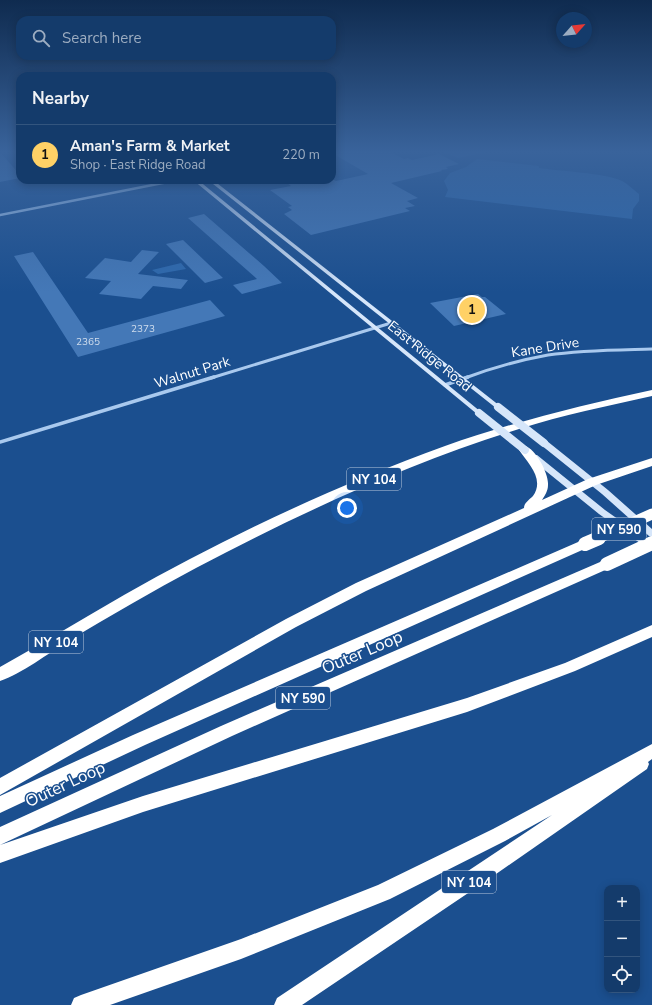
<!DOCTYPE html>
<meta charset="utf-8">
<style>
body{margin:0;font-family:"Nunito Sans",sans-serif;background:#1d4271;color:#f1f3f6}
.controls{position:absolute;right:12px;bottom:12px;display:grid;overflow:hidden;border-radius:8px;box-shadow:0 2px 10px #0003}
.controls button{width:36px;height:36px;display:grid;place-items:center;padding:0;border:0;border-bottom:1px solid #33557e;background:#143b6b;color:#f1f3f6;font:20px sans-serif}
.compass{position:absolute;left:556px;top:12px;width:36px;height:36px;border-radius:50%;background:#143b6b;box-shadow:0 2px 10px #0003;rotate:63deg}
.you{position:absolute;left:347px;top:508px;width:14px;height:14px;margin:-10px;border:3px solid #fff;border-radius:50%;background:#1a73e8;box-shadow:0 0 0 6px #1a73e833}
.badge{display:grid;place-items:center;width:26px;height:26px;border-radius:50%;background:#ffd166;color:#111;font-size:13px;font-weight:700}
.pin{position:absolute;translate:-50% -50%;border:2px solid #fff;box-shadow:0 1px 4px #0006}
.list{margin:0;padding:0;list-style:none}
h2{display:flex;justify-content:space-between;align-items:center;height:52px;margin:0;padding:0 16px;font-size:17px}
h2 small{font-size:13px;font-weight:400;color:#9dadc1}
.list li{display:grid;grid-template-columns:26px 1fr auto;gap:12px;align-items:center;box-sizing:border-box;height:60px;padding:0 16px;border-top:1px solid #33557e}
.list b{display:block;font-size:15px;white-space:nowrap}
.list p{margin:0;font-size:13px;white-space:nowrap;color:#9dadc1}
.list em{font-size:13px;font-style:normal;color:#9dadc1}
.icon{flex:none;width:22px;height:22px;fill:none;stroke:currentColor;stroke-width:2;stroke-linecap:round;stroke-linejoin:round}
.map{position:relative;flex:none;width:652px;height:1005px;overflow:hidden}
.search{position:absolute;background:#143b6b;box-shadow:0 2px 10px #0003;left:16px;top:16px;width:320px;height:44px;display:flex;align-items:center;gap:10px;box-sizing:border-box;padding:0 14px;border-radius:12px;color:#9dadc1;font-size:15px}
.panel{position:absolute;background:#143b6b;box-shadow:0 2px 10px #0003;left:16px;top:72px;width:320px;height:112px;border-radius:12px}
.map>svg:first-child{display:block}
</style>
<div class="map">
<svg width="652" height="1005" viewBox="0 0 652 1005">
<rect width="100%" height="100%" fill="#1b4f8f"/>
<!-- green -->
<path fill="#2e69ad" d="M444,152H487L458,158Z
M477,159L539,166V168C558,171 606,173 622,181C628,184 634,190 639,194V201L633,209L632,219L445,197L448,190L444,181L450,173L466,167Z
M181,263L186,269L158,274L152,270Z"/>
<!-- building -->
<path fill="#4478b7" d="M0,152L20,175V178L0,182Z
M332,152H390L404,159L408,158L412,160L439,154L459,164L446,167L448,169L441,170L442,171L391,183L418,198L407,201L415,206L405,208L410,211L311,235L284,214L292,210L288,207L292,206L270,190L291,186L283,180H334L336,181L368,174L332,153Z
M204,214L264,266L282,283L242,294L233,285L257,279L188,218Z
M183,240L205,261L223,278L205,283L166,244Z
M142,250L159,252L138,274L188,280L181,289L153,286L141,299L99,294L111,281L85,278L105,258L131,262Z
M33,252L88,333L210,300L225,316L78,357L14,256Z
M478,294L482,297H485L506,314L454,326L430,303Z"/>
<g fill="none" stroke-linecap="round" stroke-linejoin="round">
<!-- minor-far2 -->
<path stroke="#a9c9ee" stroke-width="2.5" d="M0,215L178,180"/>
<!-- minor-far1 -->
<path stroke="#a9c9ee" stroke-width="3" d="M211,378L391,323
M465,378C492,368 520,360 548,355C582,350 617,350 652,349"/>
<!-- minor -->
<path stroke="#a9c9ee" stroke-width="3.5" d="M445,385L468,377
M0,442L214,377"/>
<!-- secondary -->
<path fill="#d6e6fa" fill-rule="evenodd" d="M193,180H198L481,412L482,413L481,414H477Z
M208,180H213L500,406L501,407L500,408H496Z
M541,441H547L608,490L652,529V537L649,536L602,494L541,445L540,443Z
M531,455H537L605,510L652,543V548H647L599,514L531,459L530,457Z"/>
<!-- motorway -->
<path fill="#fff" fill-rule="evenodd" d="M652,390V396C607,406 563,415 519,429C407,464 300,513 196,568C153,591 110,616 68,641C49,653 21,674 0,681V667C41,644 82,619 124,595C227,537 334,486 445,446C513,422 582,405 652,390Z
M525,446C536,449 549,474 548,485C548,491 545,495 542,500L588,479L652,458V466L596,485L366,591L296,627L0,795V778L286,619L356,583L524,508C524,503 529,500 533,496C545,479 528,463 519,450L521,448Z
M585,539L589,541L591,544L589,547L145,745L0,813V796L133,735Z
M607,559L612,561L614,564L612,567L232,736L0,845V827L221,726Z
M652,625V637L575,671L467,712L143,812L0,863V845L143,796L467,698L565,663Z
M652,744V759L648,762L649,764L647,769L486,881L302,1005H274L277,998L552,815L505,841L390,899L241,959L110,1005H71L74,998L81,995L241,939L378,885L493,829Z"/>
<!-- secondary-bridge -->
<path stroke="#d6e6fa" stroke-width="8" d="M498,407L544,443
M479,413L525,450"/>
<!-- motorway-bridge-far1 -->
<path stroke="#fff" stroke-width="11" d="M596,539L652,514"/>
<!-- motorway-bridge -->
<path stroke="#fff" stroke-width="14" d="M585,544L599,538
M607,564L652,543"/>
</g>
<!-- sky -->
<linearGradient id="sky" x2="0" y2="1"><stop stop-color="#0f2b4f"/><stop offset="0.52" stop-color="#39639b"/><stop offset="1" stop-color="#39639b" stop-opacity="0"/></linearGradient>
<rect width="652" height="292" fill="url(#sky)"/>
<g text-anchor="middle" stroke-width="3" stroke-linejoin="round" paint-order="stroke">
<!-- far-number labels -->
<g font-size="10" fill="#d0dded">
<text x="143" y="332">2373</text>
<text x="88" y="345">2365</text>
</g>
<!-- shield labels -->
<g fill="#1b4f8f" stroke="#bbcadd" stroke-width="1">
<rect x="347" y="468" width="54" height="22" rx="3"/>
<rect x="592" y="518" width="54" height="22" rx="3"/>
<rect x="29" y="631" width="54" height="22" rx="3"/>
<rect x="276" y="687" width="54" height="22" rx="3"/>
<rect x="442" y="871" width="54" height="22" rx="3"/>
</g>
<g font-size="13" font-weight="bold" fill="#fff">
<text x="374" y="484">NY 104</text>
<text x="619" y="534">NY 590</text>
<text x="56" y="647">NY 104</text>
<text x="303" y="703">NY 590</text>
<text x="469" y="887">NY 104</text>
</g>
<!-- street labels -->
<g font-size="14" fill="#fff" stroke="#1b4f8f">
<text transform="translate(545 347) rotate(-9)" y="5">Kane Drive</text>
<text transform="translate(430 356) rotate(39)" y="5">East Ridge Road</text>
<text transform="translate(192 372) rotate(-17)" y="5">Walnut Park</text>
</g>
<!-- near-street labels -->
<g font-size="17" fill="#fff" stroke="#1b4f8f">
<text transform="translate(362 652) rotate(-23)" y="6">Outer Loop</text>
<text transform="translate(65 784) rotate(-25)" y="6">Outer Loop</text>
</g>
</g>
</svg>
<div class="controls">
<button>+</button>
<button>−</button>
<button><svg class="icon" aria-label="locate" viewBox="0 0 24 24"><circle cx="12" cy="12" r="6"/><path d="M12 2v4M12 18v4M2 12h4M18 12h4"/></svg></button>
</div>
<svg class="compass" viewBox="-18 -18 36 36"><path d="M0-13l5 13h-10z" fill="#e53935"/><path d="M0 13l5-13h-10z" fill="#9dadc1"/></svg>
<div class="you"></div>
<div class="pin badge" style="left:472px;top:310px">1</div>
<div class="search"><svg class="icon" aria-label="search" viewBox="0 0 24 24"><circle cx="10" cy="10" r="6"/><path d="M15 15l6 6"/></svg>Search here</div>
<section class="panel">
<h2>Nearby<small></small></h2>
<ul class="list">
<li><span class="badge">1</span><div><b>Aman's Farm &amp; Market</b><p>Shop · East Ridge Road</p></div><em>220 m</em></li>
</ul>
</section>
</div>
